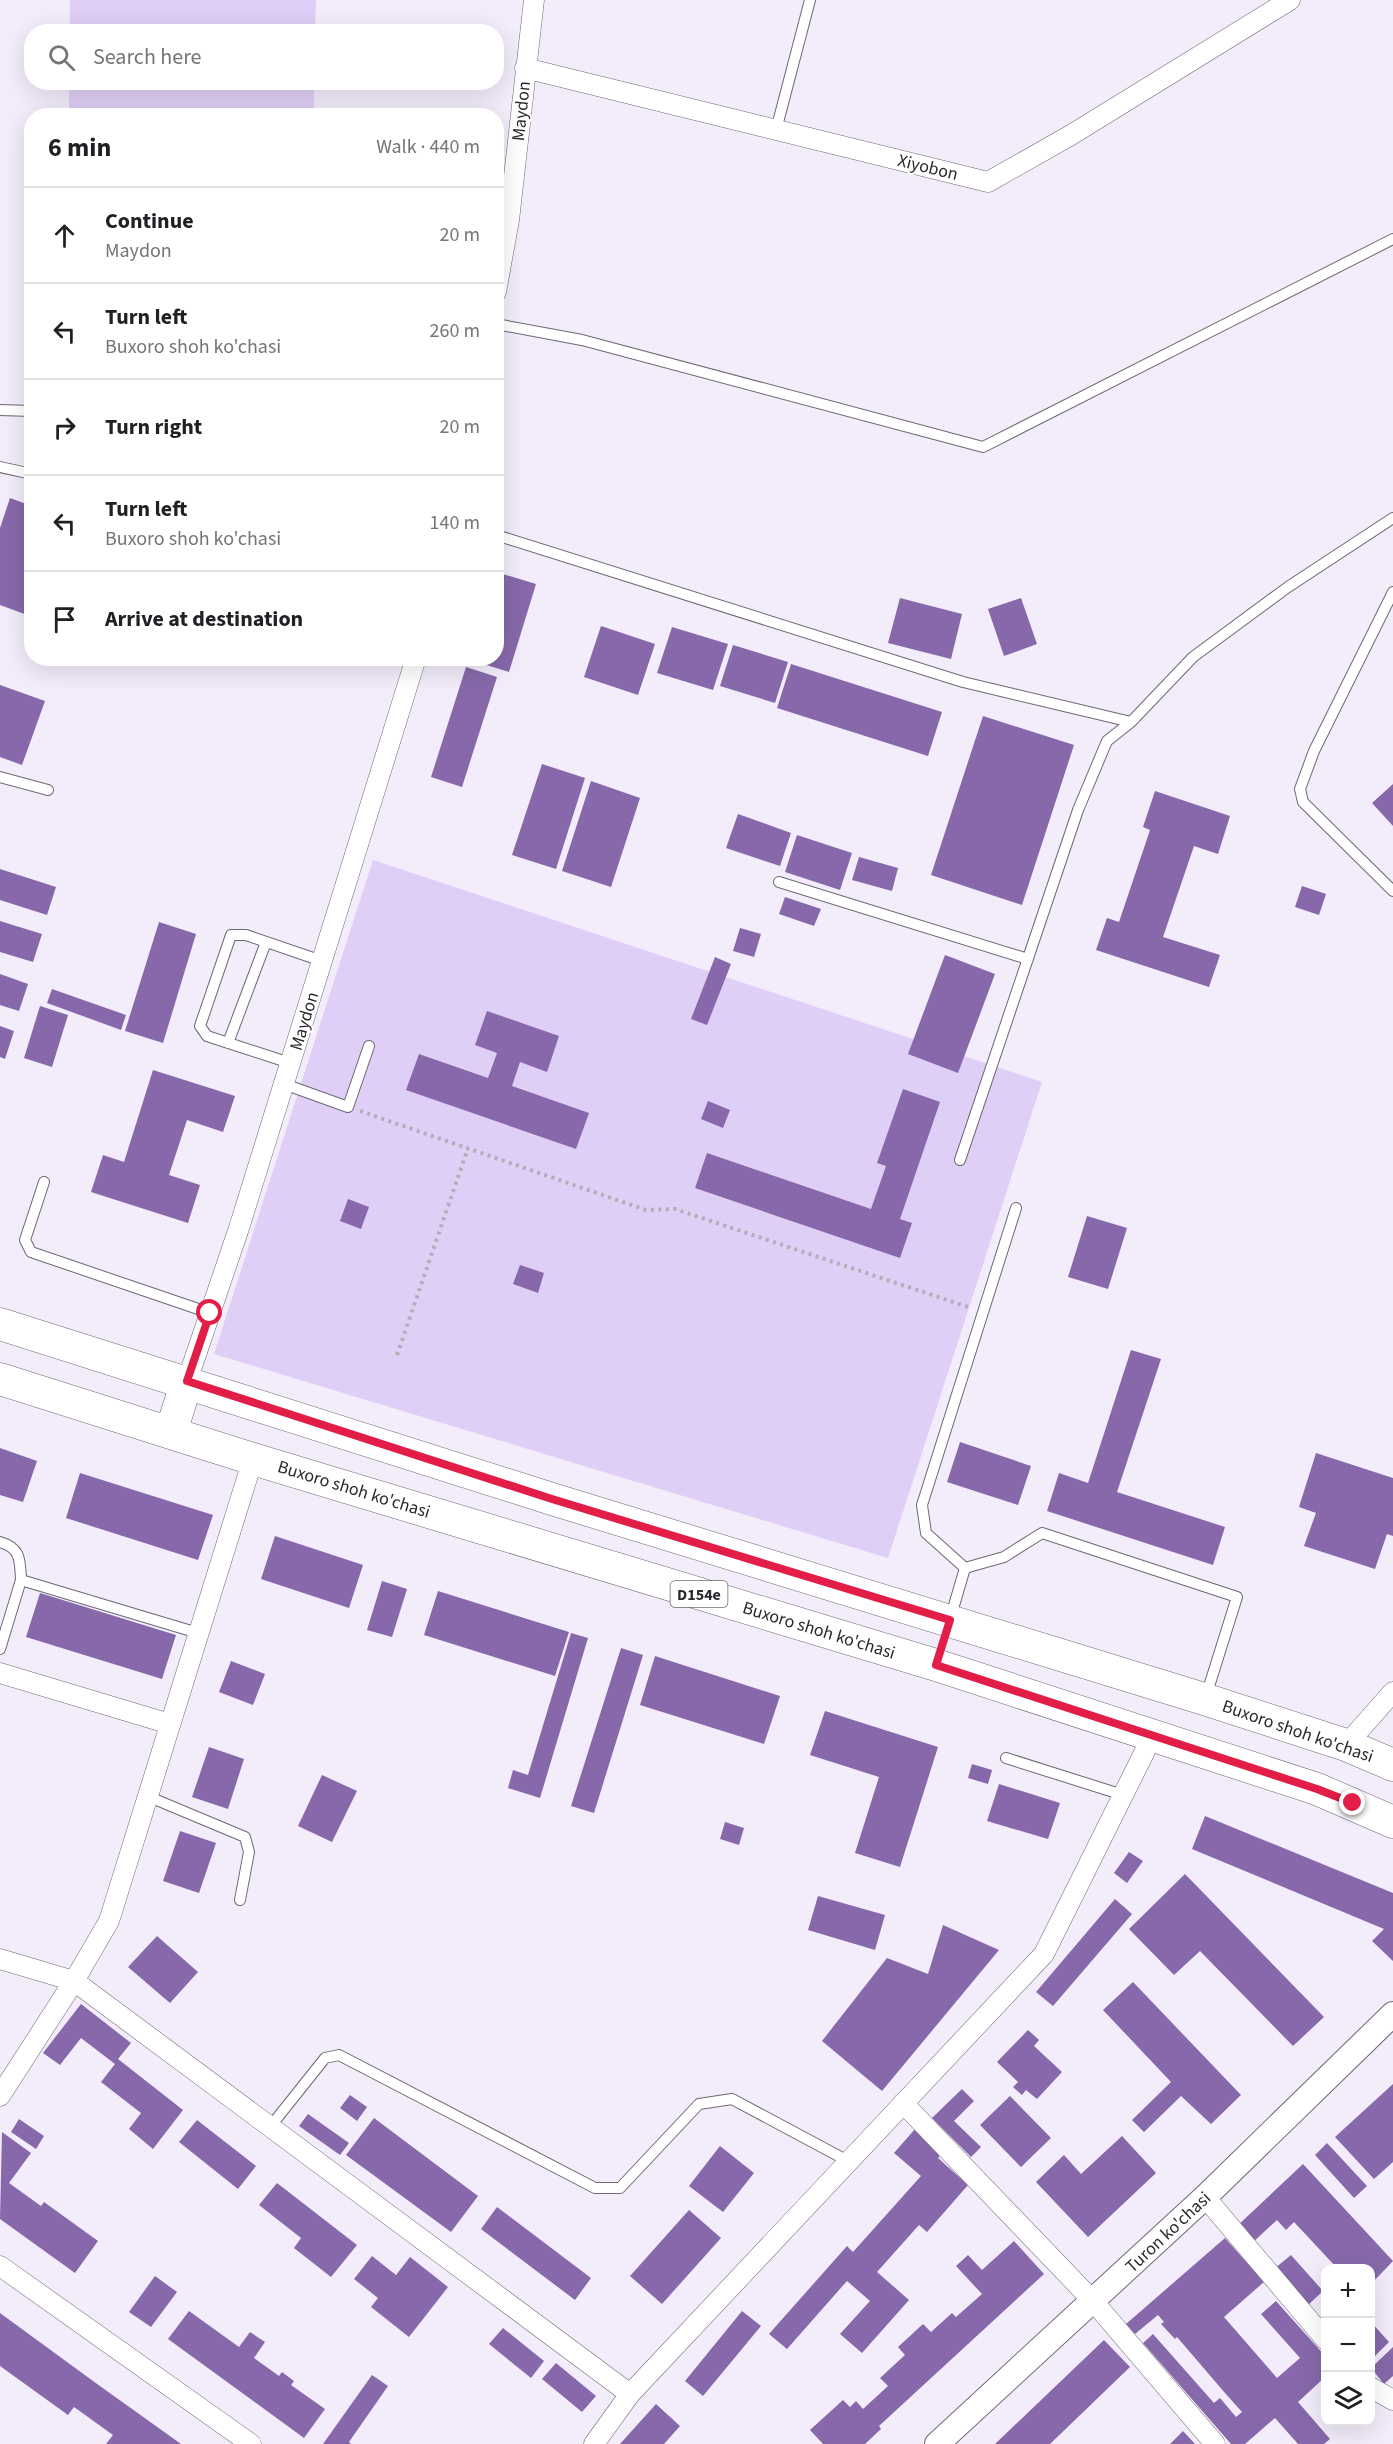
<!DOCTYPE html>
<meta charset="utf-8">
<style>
body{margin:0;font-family:"Source Sans 3",sans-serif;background:#f6f6f6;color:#202124}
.controls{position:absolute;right:18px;bottom:18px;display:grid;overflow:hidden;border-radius:12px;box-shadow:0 6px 24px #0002}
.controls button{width:54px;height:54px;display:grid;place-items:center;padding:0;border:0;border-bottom:2px solid #e0e0e0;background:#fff;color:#202124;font:30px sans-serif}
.stop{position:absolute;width:18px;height:18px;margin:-14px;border:4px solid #e11d48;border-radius:50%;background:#fff}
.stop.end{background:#e11d48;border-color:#fff;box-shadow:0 2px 6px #0008}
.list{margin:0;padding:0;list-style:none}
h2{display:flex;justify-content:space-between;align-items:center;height:78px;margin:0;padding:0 24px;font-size:26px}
h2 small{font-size:20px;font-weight:400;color:#757577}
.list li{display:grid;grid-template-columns:39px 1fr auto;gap:18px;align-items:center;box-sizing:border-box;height:96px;padding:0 24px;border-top:2px solid #e0e0e0}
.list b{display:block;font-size:22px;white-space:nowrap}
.list p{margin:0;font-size:20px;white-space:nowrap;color:#757577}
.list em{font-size:20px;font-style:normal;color:#757577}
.icon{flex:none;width:33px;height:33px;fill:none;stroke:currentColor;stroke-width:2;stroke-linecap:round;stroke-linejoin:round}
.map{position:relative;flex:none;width:1393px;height:2444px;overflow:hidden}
.search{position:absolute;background:#fff;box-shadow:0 6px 24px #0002;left:24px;top:24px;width:480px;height:66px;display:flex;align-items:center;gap:15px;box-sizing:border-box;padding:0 21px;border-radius:24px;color:#757577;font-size:22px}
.panel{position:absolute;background:#fff;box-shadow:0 6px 24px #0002;left:24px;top:108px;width:480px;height:558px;border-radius:24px}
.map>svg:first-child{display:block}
</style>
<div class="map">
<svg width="1393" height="2444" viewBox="0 0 1393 2444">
<rect width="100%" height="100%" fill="#f2ecfb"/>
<!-- green -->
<path fill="#dfcef5" d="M70,0H316L315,31H70Z
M69,83H314V115H69Z
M373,860L1042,1082L888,1558L214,1354Z"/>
<!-- building -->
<path fill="#8769ab" d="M10,498L32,506L30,616L0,605V528Z
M496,572L536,584L509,672L467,659L496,658Z
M900,598L962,614L951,659L888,643Z
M1021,598L1037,644L1004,656L988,609Z
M601,626L655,644L638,695L584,677Z
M672,627L728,644L713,690L657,673Z
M733,645L788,662L775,703L720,686Z
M791,664L942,712L928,756L777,708Z
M466,667L497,677L462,787L431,777Z
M0,685L45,701L22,765L0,757Z
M983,716L1074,745L1022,905L931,875Z
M542,764L585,778L556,869L512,855Z
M591,781L640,798L611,887L562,871Z
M1393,784V826L1372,803Z
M1155,791L1230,816L1218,854L1194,846L1163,937L1220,955L1209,987L1096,950L1107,918L1119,922L1150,830L1143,827Z
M738,814L791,833L780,866L726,848Z
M797,835L852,853L840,890L785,872Z
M859,857L898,868L892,891L852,880Z
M0,869L56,887L47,915L0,900Z
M1302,886L1326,894L1319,915L1295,907Z
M785,897L821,909L814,926L779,914Z
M0,921L42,934L33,962L0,952Z
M159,922L196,934L163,1043L125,1031Z
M740,928L761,934L754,957L733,951Z
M945,955L995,974L958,1073L908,1054Z
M715,957L731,964L707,1025L691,1019Z
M0,974L28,984L19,1011L0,1005Z
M52,989L126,1015L121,1030L47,1003Z
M40,1006L68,1015L52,1067L24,1058Z
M487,1011L559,1036L547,1072L520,1062L512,1086L589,1113L576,1149L406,1090L419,1054L488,1078L497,1053L475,1045Z
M0,1026L14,1031L5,1059L0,1057Z
M153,1070L235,1096L223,1132L187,1120L169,1175L200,1185L188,1223L91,1192L103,1155L124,1162Z
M903,1089L940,1102L900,1219L912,1223L900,1258L695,1188L707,1153L871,1209L886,1166L877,1163Z
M708,1101L730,1110L723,1128L701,1119Z
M348,1199L369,1207L361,1229L340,1221Z
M1087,1216L1127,1228L1108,1289L1068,1277Z
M520,1265L544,1273L538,1293L513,1284Z
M1131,1350L1161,1359L1117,1492L1225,1527L1213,1565L1047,1511L1059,1473L1088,1483Z
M960,1442L1031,1466L1018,1505L947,1482Z
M0,1448L37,1461L23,1502L0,1495Z
M1316,1453L1393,1478V1536L1387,1534L1375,1569L1304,1546L1316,1513L1299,1507Z
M80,1473L213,1515L198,1560L66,1518Z
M275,1536L363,1565L349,1608L261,1579Z
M382,1581L407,1589L392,1637L367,1630Z
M438,1591L569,1632L555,1676L424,1635Z
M40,1593L176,1635L162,1679L26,1637Z
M571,1633L588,1638L540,1798L508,1788L513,1770L528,1775Z
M621,1648L643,1655L594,1813L571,1806Z
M655,1656L780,1696L764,1744L640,1705Z
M231,1661L265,1674L253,1705L219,1692Z
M825,1711L938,1747L900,1867L855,1853L879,1777L810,1755Z
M209,1747L244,1759L228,1809L192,1797Z
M972,1764L992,1770L988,1784L968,1778Z
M322,1775L357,1791L332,1842L298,1826Z
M999,1784L1060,1803L1048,1839L987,1821Z
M1205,1816L1393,1893V1961L1372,1941L1384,1929L1192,1849Z
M725,1822L744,1828L739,1845L720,1839Z
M180,1831L216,1843L199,1893L163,1881Z
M1129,1852L1143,1861L1127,1883L1114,1873Z
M1185,1874L1324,2017L1293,2046L1200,1951L1174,1975L1129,1929Z
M818,1896L885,1915L875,1950L808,1930Z
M1115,1899L1132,1914L1053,2006L1036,1992Z
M943,1925L999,1950L882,2091L822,2041L887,1958L928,1974Z
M157,1936L198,1972L170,2003L128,1967Z
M1133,1982L1241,2095L1211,2124L1181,2096L1144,2132L1132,2120L1171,2082L1103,2010Z
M81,2004L131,2043L118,2059L183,2110L153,2149L129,2129L141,2113L101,2082L115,2064L81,2038L60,2065L43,2053Z
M1028,2030L1039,2040L1034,2046L1062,2072L1037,2099L1026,2090L1022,2095L1013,2087L1018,2082L997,2062Z
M1393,2084V2162L1374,2179L1335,2137Z
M962,2089L974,2101L954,2121L981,2147L971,2157L932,2118Z
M350,2095L367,2107L357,2121L340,2108Z
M1010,2096L1051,2138L1021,2167L980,2125Z
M308,2114L349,2143L340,2155L299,2126Z
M374,2118L478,2196L451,2232L346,2155Z
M19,2119L44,2136L36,2149L11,2132Z
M197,2120L256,2166L238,2189L179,2142Z
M915,2129L942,2153L938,2158L968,2185L927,2232L919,2225L877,2272L909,2300L862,2353L840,2334L870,2301L847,2281L787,2349L769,2334L847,2246L853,2252L921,2176L894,2153Z
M2,2132L31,2153L9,2183L41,2206L44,2202L98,2241L75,2273L0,2219Z
M1122,2136L1156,2173L1088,2237L1036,2182L1064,2155L1081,2174Z
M1327,2143L1367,2186L1354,2198L1315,2155Z
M720,2146L754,2173L723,2212L689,2186Z
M1303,2164L1393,2261L1371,2284V2268H1337L1294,2222L1286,2230L1277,2220L1251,2244L1235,2228Z
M277,2183L357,2245L331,2277L294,2248L301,2238L259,2205Z
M497,2207L591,2278L575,2300L481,2229Z
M689,2210L721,2238L662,2304L630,2276Z
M1225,2238L1264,2282L1224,2317L1277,2378L1300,2358L1261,2314L1276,2301L1326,2357V2380L1324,2378L1298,2402L1330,2439L1324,2444H1298L1275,2418L1245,2444H1231L1143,2343L1153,2334L1214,2403L1220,2398L1236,2417L1242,2412L1225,2393L1177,2337L1175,2339L1161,2324L1164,2322L1158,2315L1135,2334L1126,2324Z
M1014,2241L1044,2274L879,2426L881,2429L865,2444H823L810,2430L843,2400L850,2407L856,2401L863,2409L888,2386L880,2378L905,2355L898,2347L923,2324L931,2332L952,2313L956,2317L982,2294L956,2266L968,2255L982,2270Z
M1291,2255L1323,2291L1307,2306L1274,2269Z
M372,2256L396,2275L410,2257L448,2287L409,2337L371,2307L378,2298L354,2279Z
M155,2276L177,2292L151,2327L129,2312Z
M189,2311L239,2347L250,2332L265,2342L254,2358L279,2376L282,2372L294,2381L291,2385L325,2409L304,2438L168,2339Z
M742,2311L761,2326L703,2396L685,2381Z
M0,2313L93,2381L181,2444H106L113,2435L74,2407L68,2415L0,2366Z
M1371,2322L1389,2342L1371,2360Z
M503,2328L544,2361L531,2378L489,2344Z
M1104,2340L1130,2367L1050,2444H995Z
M1393,2347V2376L1384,2384L1371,2368Z
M556,2363L596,2396L582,2412L542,2379Z
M372,2375L388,2386L349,2442L351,2444H323Z
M656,2404L680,2426L664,2444H620Z
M1183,2431L1195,2444H1170Z"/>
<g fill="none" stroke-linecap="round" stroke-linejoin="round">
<!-- service casing -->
<g stroke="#6d6875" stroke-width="12">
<path id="service" d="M776,130L810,0
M496,324L582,340L983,447L1393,239
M0,410L32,411
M0,467L32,474
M496,535L963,682L1131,722L1193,657L1288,587L1393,518
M1393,592L1314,751L1300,789L1303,802L1393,891
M0,777L48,790
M779,882L1028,959
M228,1043L266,942
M290,1063L207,1036L200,1026L231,935H246L322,961
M284,1084L348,1107L369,1046
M960,1160L1078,810L1107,741L1131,722
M44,1182L25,1240L31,1252L210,1313
M1016,1208L922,1505L926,1533L965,1568L1004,1557L1042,1533L1237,1597L1206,1696
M0,1542C21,1548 20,1560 21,1580L198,1633
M950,1619L965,1568
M0,1649L21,1580
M1006,1758L1123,1795
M147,1796L245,1837L249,1852L240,1900
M270,2127L325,2058L339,2055L595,2188H620L699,2104L732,2099L848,2161"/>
</g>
<!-- minor casing -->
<g stroke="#6d6875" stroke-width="21">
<path id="minor" d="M525,68L988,182L1071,135L1290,0
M496,292L509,220L534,0
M187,1381L239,1228L416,658
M0,1673L170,1724
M1346,1745L1393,1692
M0,1959L74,1981L630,2394
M0,2096L74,1981L109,1921L253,1459
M903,2103L1093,2301L1215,2444
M1205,2197L1326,2340
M0,2266L251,2444
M1370,2387L1393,2400
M594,2444L630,2394L1044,1954L1153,1735"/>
</g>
<!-- tertiary casing -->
<g stroke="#6d6875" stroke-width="26">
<path id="tertiary" d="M937,2444L1205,2197L1393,2014"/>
</g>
<!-- primary casing -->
<g stroke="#6d6875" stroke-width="33">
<path id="primary" d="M0,1324L552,1499L1204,1699L1346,1745L1393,1765
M0,1379L253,1459L936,1665L1317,1789L1393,1822
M171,1432L187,1381"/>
</g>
<!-- path -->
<path stroke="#b2adb9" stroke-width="4" stroke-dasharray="3 4.5" stroke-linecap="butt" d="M360,1111L646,1210L675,1209L971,1308
M397,1355L468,1148"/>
<!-- service -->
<use href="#service" stroke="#fff" stroke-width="10"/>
<!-- minor -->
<use href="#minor" stroke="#fff" stroke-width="20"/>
<!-- tertiary -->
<use href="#tertiary" stroke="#fff" stroke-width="24"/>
<!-- primary -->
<use href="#primary" stroke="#fff" stroke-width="32"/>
</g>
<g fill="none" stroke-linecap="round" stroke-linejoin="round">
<!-- route -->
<path stroke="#e11d48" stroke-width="8" d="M210,1313L187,1381L552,1499L950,1620L936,1665L1317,1789L1353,1803"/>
</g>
<g text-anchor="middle" stroke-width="4.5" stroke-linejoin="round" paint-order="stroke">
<!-- shield labels -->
<rect fill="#fff" stroke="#6b696d" stroke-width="1.5" x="670.5" y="1581" width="57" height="26" rx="4.5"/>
<g font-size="16" font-weight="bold" fill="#2b292e">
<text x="699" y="1600">D154e</text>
</g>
<!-- street labels -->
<g font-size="18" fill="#2b292e" stroke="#fff">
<text transform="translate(521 111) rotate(-84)" y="6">Maydon</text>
<text transform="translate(928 167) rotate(14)" y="6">Xiyobon</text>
<text transform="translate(304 1021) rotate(-73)" y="6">Maydon</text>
<text transform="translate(354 1489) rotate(17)" y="6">Buxoro shoh ko'chasi</text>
<text transform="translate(819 1630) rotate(17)" y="6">Buxoro shoh ko'chasi</text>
<text transform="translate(1298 1731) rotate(19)" y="6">Buxoro shoh ko'chasi</text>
<text transform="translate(1168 2232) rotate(-43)" y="6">Turon ko'chasi</text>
</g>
</g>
</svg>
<div class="controls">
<button>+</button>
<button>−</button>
<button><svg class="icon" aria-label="layers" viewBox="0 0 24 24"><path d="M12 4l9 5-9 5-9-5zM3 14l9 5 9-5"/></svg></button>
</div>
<div class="stop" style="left:210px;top:1313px"></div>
<div class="stop end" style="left:1353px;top:1803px"></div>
<div class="search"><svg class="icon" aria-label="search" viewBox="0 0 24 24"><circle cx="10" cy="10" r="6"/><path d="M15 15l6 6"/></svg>Search here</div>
<section class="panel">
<h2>6 min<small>Walk · 440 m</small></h2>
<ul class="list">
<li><svg class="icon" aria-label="ahead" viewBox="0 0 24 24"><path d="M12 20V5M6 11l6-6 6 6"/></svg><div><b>Continue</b><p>Maydon</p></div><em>20 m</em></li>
<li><svg class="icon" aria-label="left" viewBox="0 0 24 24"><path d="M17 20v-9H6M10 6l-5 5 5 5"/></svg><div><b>Turn left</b><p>Buxoro shoh ko'chasi</p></div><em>260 m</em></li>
<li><svg class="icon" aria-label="right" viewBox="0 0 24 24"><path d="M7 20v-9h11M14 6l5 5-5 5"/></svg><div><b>Turn right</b></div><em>20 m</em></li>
<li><svg class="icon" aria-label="left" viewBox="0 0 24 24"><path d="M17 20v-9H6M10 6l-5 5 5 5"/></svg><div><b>Turn left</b><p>Buxoro shoh ko'chasi</p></div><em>140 m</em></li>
<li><svg class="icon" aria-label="arrive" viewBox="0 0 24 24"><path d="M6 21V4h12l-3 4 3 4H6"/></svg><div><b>Arrive at destination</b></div></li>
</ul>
</section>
</div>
